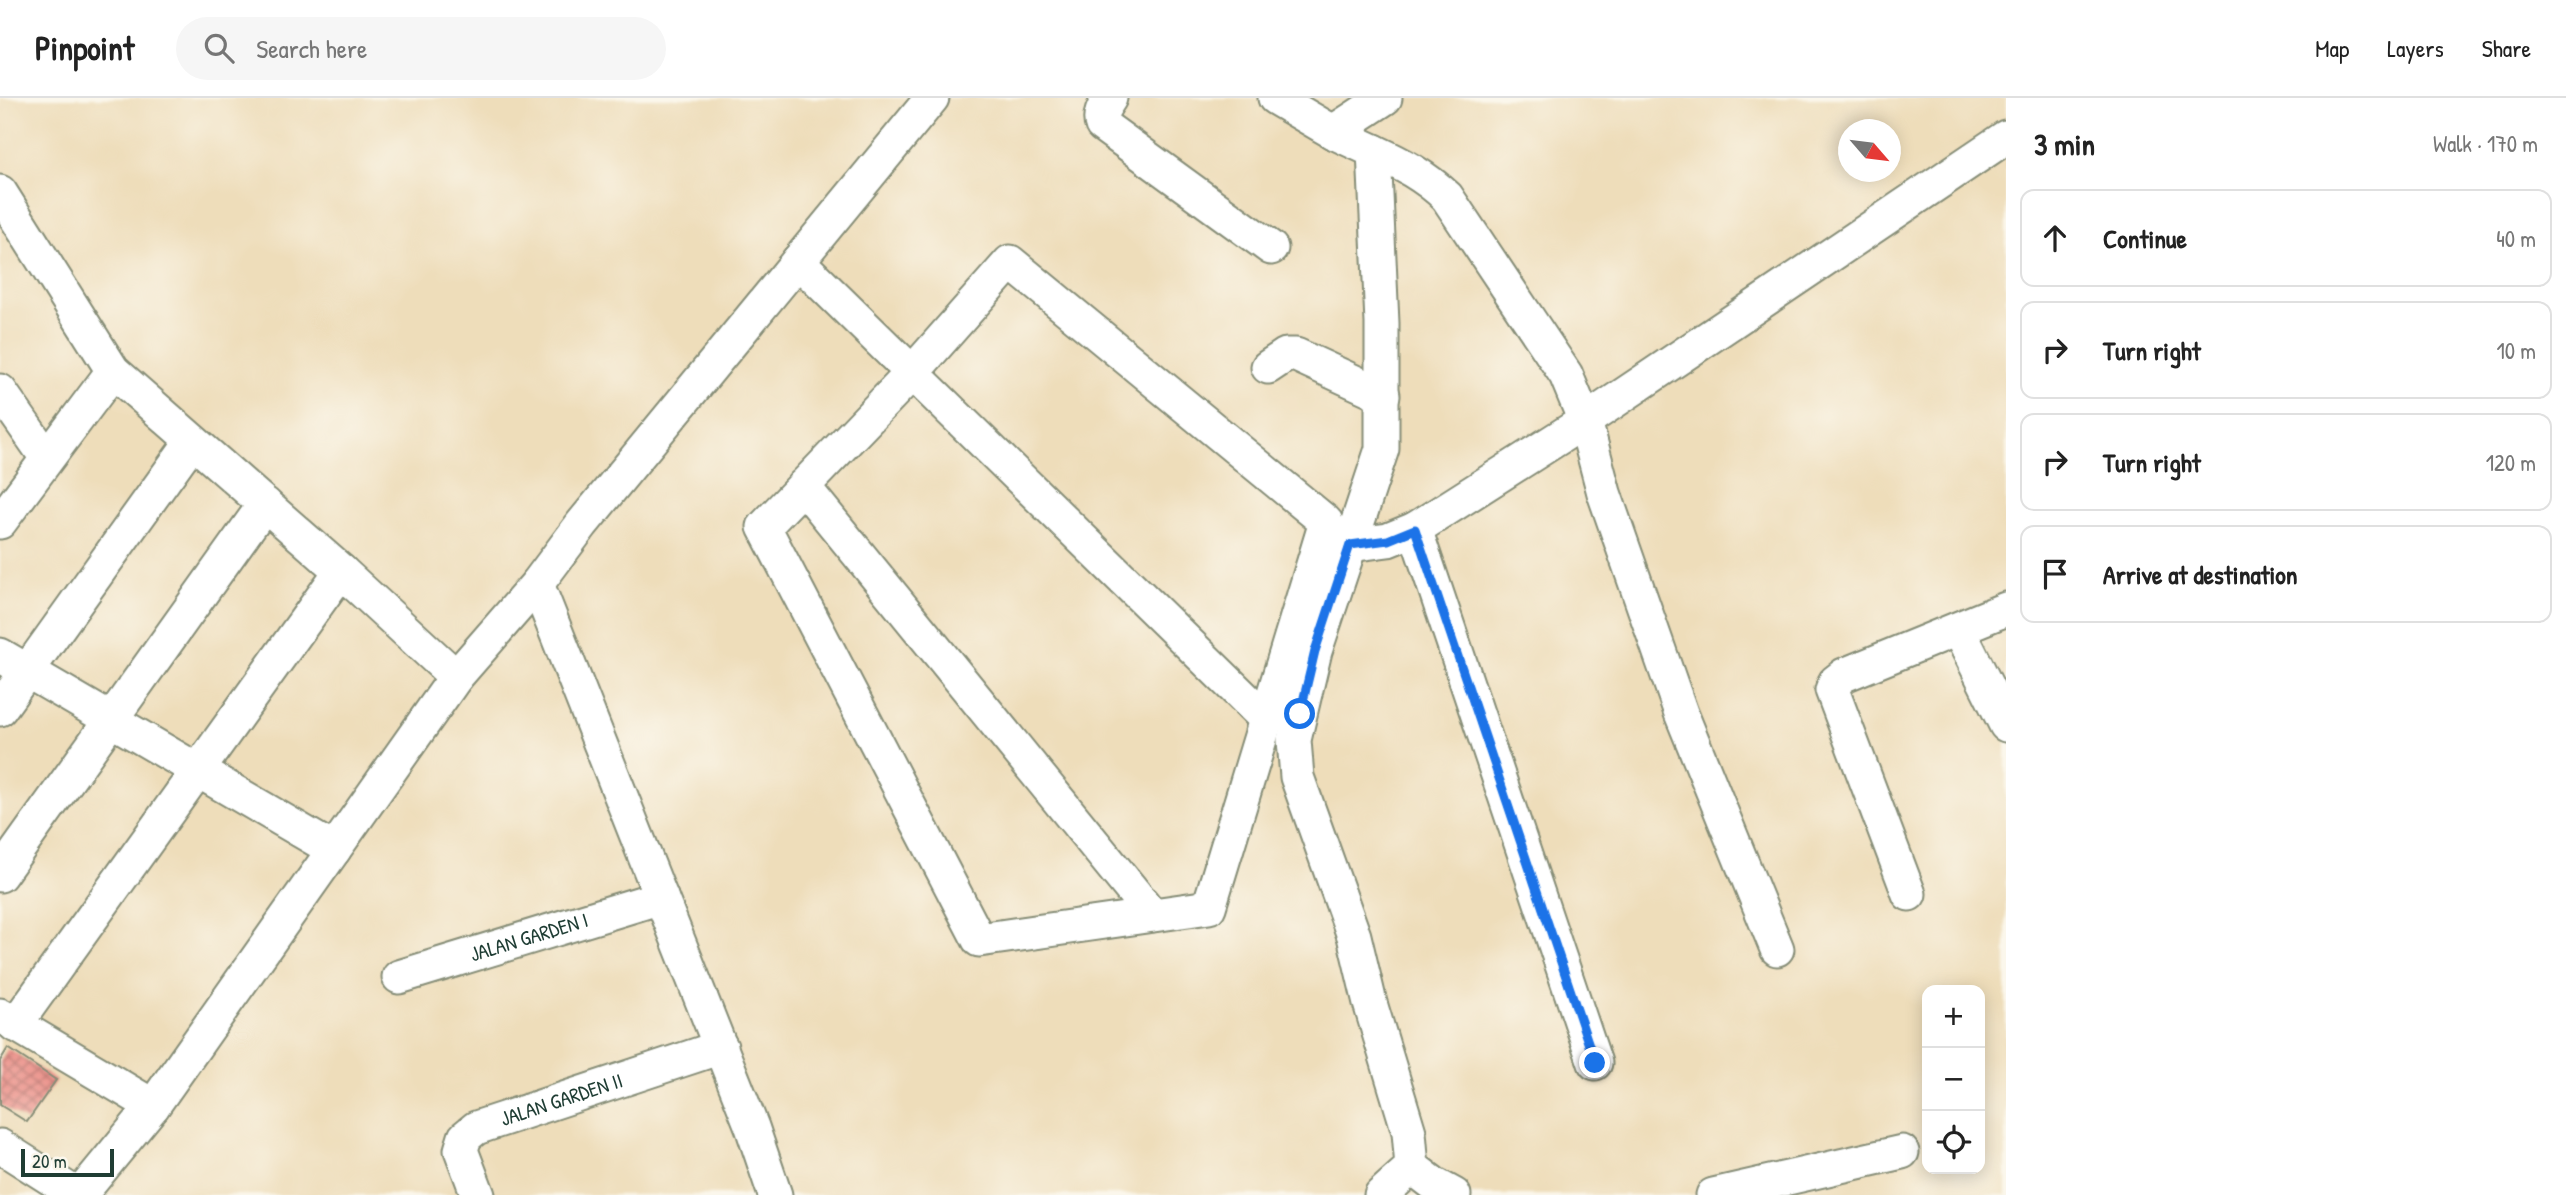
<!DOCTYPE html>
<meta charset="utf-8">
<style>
body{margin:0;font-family:"Patrick Hand",sans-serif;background:#f6f6f6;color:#222}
.controls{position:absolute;right:21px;bottom:21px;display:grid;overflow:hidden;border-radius:14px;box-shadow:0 4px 18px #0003}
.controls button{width:63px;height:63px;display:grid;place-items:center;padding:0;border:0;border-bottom:2px solid #e0e0e0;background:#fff;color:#222;font:35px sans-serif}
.compass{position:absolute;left:1838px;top:21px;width:63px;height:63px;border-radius:50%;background:#fff;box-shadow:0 4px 18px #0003;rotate:118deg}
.scale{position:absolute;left:21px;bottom:18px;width:93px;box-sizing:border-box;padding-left:7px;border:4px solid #1f3d34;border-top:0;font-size:19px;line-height:24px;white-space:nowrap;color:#1f3d34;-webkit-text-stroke:5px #fbf7ec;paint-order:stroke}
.stop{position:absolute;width:21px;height:21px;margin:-16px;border:5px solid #1a73e8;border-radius:50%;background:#fff}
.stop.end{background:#1a73e8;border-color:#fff;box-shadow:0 2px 7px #0008}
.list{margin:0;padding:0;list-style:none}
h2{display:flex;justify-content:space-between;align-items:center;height:91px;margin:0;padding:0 28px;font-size:30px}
h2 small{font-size:23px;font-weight:400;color:#767676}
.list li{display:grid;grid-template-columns:46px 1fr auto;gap:21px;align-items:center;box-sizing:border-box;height:98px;margin:0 14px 14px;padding:0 14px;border:2px solid #e0e0e0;border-radius:14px}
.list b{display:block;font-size:26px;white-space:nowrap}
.list em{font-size:23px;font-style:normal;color:#767676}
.icon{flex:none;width:38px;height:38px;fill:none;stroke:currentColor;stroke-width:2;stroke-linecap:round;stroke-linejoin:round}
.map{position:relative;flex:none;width:2006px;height:1097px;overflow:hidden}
header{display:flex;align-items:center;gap:42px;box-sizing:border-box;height:98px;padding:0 35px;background:#fff;border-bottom:2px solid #e0e0e0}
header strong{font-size:33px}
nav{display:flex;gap:38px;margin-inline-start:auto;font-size:24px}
.search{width:490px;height:63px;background:#f6f6f6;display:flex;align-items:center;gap:18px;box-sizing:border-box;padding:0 24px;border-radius:38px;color:#767676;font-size:26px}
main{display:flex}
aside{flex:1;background:#fff}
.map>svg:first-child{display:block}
</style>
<header>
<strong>Pinpoint</strong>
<div class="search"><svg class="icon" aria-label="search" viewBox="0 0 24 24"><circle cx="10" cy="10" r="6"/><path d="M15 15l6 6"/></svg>Search here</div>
<nav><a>Map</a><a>Layers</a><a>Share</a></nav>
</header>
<main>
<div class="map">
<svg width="2006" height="1097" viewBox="0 0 2006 1097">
<defs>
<pattern id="building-cross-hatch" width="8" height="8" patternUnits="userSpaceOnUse" patternTransform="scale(1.75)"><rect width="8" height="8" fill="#ec968f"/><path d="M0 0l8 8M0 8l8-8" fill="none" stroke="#bf7c76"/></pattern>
</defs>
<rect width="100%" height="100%" fill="#fbf7ec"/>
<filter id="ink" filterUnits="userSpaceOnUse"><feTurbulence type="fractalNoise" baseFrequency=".0143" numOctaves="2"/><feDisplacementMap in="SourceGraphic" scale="14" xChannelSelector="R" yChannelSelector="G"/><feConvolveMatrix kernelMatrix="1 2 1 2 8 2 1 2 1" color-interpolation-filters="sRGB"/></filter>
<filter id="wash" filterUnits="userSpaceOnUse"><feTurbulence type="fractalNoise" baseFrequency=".00686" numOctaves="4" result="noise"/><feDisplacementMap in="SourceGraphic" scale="28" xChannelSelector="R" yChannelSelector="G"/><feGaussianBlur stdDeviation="1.57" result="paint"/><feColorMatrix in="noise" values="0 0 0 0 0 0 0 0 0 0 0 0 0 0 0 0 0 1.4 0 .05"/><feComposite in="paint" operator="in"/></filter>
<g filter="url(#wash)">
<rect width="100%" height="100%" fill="#eeddba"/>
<g id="blocks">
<!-- building -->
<path fill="url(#building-cross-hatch)" d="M8,950L56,982L27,1024L0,1007V963Z"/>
</g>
</g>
<g filter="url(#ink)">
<use href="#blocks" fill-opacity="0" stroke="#868d77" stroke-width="2"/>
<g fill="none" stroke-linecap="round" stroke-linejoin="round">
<!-- minor casing -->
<g stroke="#868d77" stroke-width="37">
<g id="minor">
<path d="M1110,0C1105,8 1098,17 1102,27L1271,150"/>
<path d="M1275,0L1333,34L1374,53L1382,225V351L1315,553L1294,642L1297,679L1354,838L1370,905L1409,1034L1412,1069L1381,1097"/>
<path d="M1333,34L1385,0"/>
<path d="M1374,53C1402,66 1425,78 1447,99L1566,277L1585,323L1604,395L1681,615L1777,851"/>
<path d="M0,94L113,273L341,473L456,579"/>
<path d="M798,163L1266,621"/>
<path d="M1010,164L1326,424L1209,809L979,842L764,429L912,275Z"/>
<path d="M1268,269L1286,257H1296L1383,297"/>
<path d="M0,293L47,360"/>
<path d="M803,388L1152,817"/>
<path d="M0,424L113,273"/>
<path d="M1415,431L1595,965"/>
<path d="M1350,447L1388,442L1415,431L1585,323L2006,39"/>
<path d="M537,486L752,1029L775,1097"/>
<path d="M1958,531L2006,627"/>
<path d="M0,557L334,752"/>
<path d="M0,611L192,343"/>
<path d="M0,777L265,406"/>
<path d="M1909,796L1832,592L1835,584L1844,577L2006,511"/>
<path id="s1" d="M399,879L661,799"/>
<path d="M0,917L153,1008"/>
<path d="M15,927L341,473"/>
<path d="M0,1048L77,1097"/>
<path d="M1412,1069L1434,1086L1454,1097"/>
<path d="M80,1097L153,1008L456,579L537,486L582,426L932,0"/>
<path id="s2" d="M478,1097L461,1052L465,1039L476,1030L721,949"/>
<path d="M1713,1097L1902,1054"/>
</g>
</g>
<!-- minor -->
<use href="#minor" stroke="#fff" stroke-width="33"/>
</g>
</g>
<g fill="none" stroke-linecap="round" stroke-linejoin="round" filter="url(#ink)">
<!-- route -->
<path stroke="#1a73e8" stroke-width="9" d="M1300,616L1315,553L1350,447L1388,442L1415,431L1595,965"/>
</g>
<g text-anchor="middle" stroke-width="6" stroke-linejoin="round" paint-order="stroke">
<!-- street labels -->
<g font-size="21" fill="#1f3d34" stroke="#fbf7ec">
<text dy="7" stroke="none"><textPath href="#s1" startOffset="136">JALAN GARDEN I</textPath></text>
<text dy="7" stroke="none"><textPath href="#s2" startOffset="166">JALAN GARDEN II</textPath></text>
</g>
</g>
</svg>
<div class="controls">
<button>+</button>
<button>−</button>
<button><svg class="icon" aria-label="locate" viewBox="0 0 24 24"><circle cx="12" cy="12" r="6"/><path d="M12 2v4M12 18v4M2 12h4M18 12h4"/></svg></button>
</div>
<svg class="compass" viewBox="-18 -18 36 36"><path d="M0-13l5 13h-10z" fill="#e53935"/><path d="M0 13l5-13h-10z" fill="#767676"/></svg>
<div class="scale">20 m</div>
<div class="stop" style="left:1300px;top:616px"></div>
<div class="stop end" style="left:1595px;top:965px"></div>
</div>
<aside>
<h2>3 min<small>Walk · 170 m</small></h2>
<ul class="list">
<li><svg class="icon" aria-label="ahead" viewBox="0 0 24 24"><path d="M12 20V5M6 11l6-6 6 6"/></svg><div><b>Continue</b></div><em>40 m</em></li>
<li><svg class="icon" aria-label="right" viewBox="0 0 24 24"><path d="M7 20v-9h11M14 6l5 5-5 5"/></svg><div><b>Turn right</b></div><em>10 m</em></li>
<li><svg class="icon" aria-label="right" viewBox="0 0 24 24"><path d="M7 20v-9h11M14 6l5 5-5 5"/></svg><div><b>Turn right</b></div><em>120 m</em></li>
<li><svg class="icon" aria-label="arrive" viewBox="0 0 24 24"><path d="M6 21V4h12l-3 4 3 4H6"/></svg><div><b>Arrive at destination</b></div></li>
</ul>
</aside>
</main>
